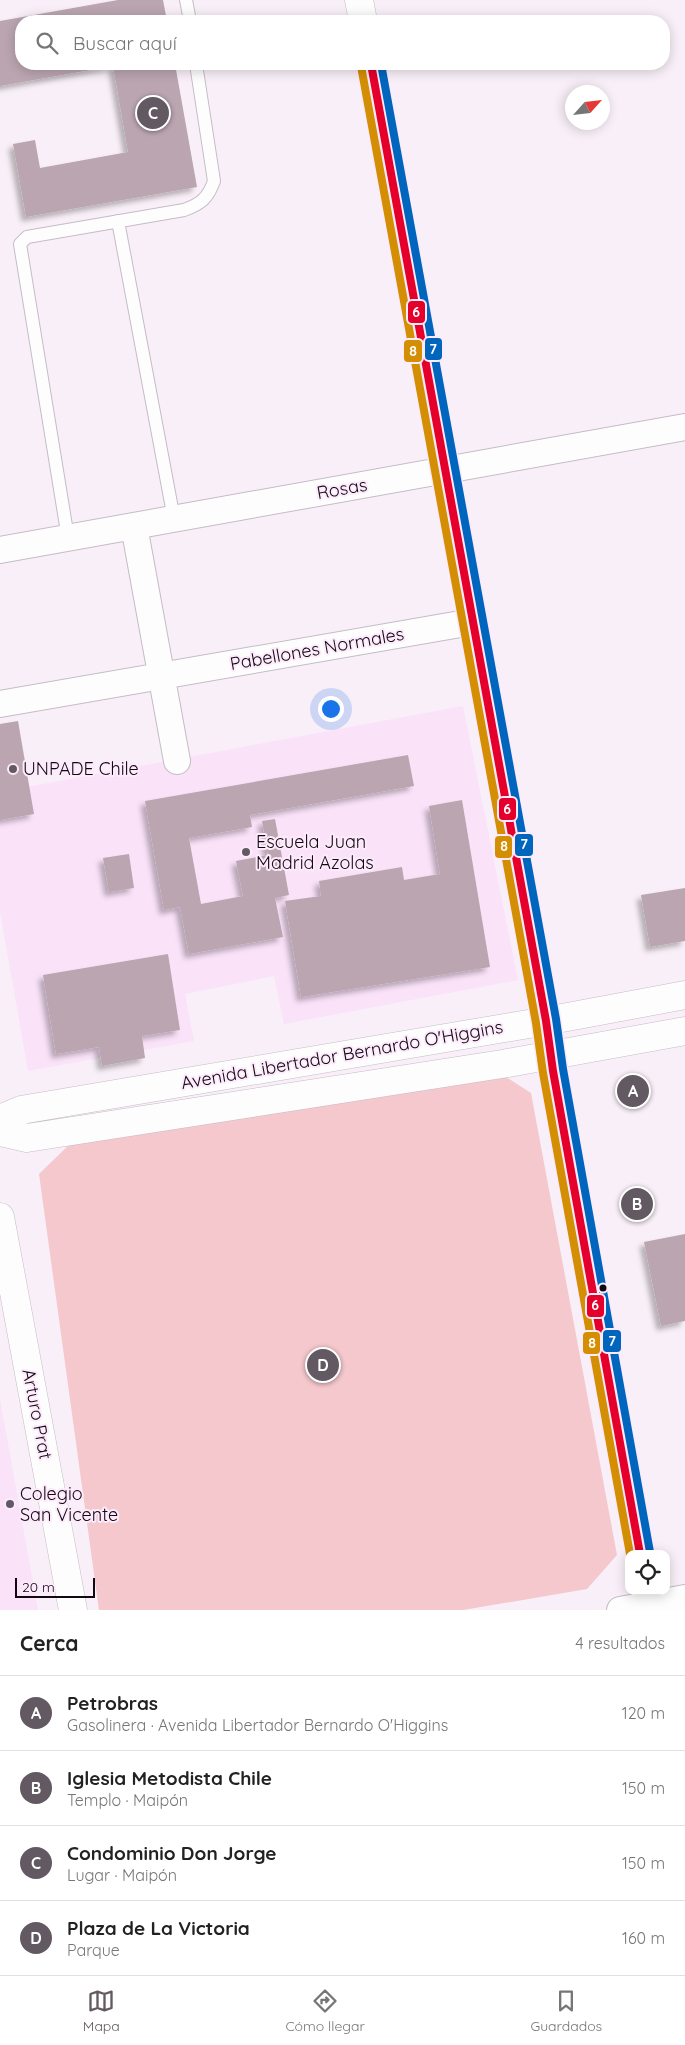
<!DOCTYPE html>
<html lang="es">
<meta charset="utf-8">
<style>
body{margin:0;font-family:Quicksand,sans-serif;background:#f6f6f6;color:#222}
.controls{position:absolute;right:15px;bottom:15px;display:grid;overflow:hidden;border-radius:10px;box-shadow:0 2px 12px #0003}
.controls button{width:45px;height:45px;display:grid;place-items:center;padding:0;border:0;border-bottom:1px solid #e0e0e0;background:#fff;color:#222;font:25px sans-serif}
.compass{position:absolute;left:565px;top:85px;width:45px;height:45px;border-radius:50%;background:#fff;box-shadow:0 2px 12px #0003;rotate:63deg}
.scale{position:absolute;left:15px;bottom:12px;width:80px;box-sizing:border-box;padding-left:5px;border:2px solid #110811;border-top:0;font-size:14px;line-height:18px;white-space:nowrap;color:#110811;-webkit-text-stroke:4px #fdebfc;paint-order:stroke}
.you{position:absolute;left:330px;top:708px;width:18px;height:18px;margin:-12px;border:4px solid #fff;border-radius:50%;background:#1a73e8;box-shadow:0 0 0 8px #1a73e833}
.badge{display:grid;place-items:center;width:32px;height:32px;border-radius:50%;background:#625962;color:#fff;font-size:16px;font-weight:700}
.pin{position:absolute;translate:-50% -50%;border:2px solid #fff;box-shadow:0 1px 5px #0006}
.list{margin:0;padding:0;list-style:none}
h2{display:flex;justify-content:space-between;align-items:center;height:65px;margin:0;padding:0 20px;font-size:21px}
h2 small{font-size:16px;font-weight:400;color:#767676}
.list li{display:grid;grid-template-columns:32px 1fr auto;gap:15px;align-items:center;box-sizing:border-box;height:75px;padding:0 20px;border-top:1px solid #e0e0e0}
.list b{display:block;font-size:19px;white-space:nowrap}
.list p{margin:0;font-size:16px;white-space:nowrap;color:#767676}
.list em{font-size:16px;font-style:normal;color:#767676}
.icon{flex:none;width:28px;height:28px;fill:none;stroke:currentColor;stroke-width:2;stroke-linecap:round;stroke-linejoin:round}
.map{position:relative;flex:none;width:685px;height:1610px;overflow:hidden}
.search{position:absolute;background:#fff;box-shadow:0 2px 12px #0003;left:15px;right:15px;top:15px;height:55px;display:flex;align-items:center;gap:12px;box-sizing:border-box;padding:0 18px;border-radius:20px;color:#767676;font-size:19px}
.sheet{height:365px;background:#fff}
nav{display:flex;justify-content:space-around;align-items:center;box-sizing:border-box;height:70px;border-top:1px solid #e0e0e0;background:#fff;font-size:14px;color:#767676}
nav a{display:grid;justify-items:center;gap:2px}
nav .on{color:#625962}
.map>svg:first-child{display:block}
</style>
<div class="map">
<svg width="685" height="1610" viewBox="0 0 685 1610">
<defs>
<filter id="shadow"><feDropShadow dx="-4.5" dy="4.5" stdDeviation="2.5" flood-color="#0004"/></filter>
</defs>
<rect width="100%" height="100%" fill="#f9eff8"/>
<!-- built -->
<path fill="#fae2f9" d="M463,706L518,980L284,1024L274,976L185,994L194,1041L28,1071L0,912V792Z
M0,1399L38,1610H0Z"/>
<!-- green -->
<path fill="#f4c8cd" d="M498,1072L531,1093L617,1555L587,1589L463,1610H99L39,1174L73,1141Z"/>
<!-- building -->
<path fill="#baa5b0" filter="url(#shadow)" d="M118,0H163L167,21H21V64H175L197,187L26,217L13,144L35,140L40,168L128,152L113,66L0,86V21Z
M18,721L34,814L0,820V724Z
M408,755L414,786L250,815L252,827L189,838L201,904L243,896L236,861L268,855L262,821L275,819L289,895L275,898L283,937L189,954L180,907L164,910L145,801Z
M462,800L490,967L301,997L285,901L321,896L319,881L402,867L404,880L440,874L429,806Z
M129,854L134,888L109,892L103,858Z
M685,888V941L650,947L641,895Z
M168,954L180,1030L142,1036L145,1058L102,1066L99,1047L56,1054L43,975Z
M685,1234V1321L661,1326L644,1242Z"/>
<g fill="none" stroke-linecap="round" stroke-linejoin="round">
<!-- service casing -->
<g stroke="#c5bcc5" stroke-width="14">
<path id="service" d="M186,0L190,21
M118,221L174,519
M68,538L20,244L27,237L184,210C201,204 208,198 214,181L196,64"/>
</g>
<!-- minor casing -->
<g stroke="#c5bcc5" stroke-width="28">
<path id="minor" d="M134,526L177,761
M0,550L685,427
M0,704L472,622
M620,1610L685,1598"/>
</g>
<!-- tertiary casing -->
<g stroke="#c5bcc5" stroke-width="29">
<path id="tertiary" d="M359,0L363,21
M371,64L546,1021L553,1071L640,1554
M0,1217L73,1610
M646,1591L650,1610"/>
</g>
<!-- primary casing -->
<g stroke="#c5bcc5" stroke-width="29">
<path id="primary" d="M0,1119L21,1110L546,1021L685,995
M0,1132L27,1138L502,1064L685,1031"/>
</g>
<!-- service -->
<use href="#service" stroke="#fefdfe" stroke-width="12"/>
<!-- minor -->
<use href="#minor" stroke="#fefdfe" stroke-width="26"/>
<!-- tertiary -->
<use href="#tertiary" stroke="#fefdfe" stroke-width="28"/>
<!-- primary -->
<use href="#primary" stroke="#fefdfe" stroke-width="28"/>
<!-- bus-1 casing -->
<g stroke="#fdebfc" stroke-width="11">
<path id="bus-1" d="M371,64L546,1021L553,1071L640,1554"/>
</g>
<!-- bus-2 casing -->
<g stroke="#fdebfc" stroke-width="11">
<path id="bus-2" d="M361,66L536,1023L543,1073L630,1554"/>
</g>
<!-- bus-3 casing -->
<g stroke="#fdebfc" stroke-width="11">
<path id="bus-3" d="M381,64L556,1019L563,1069L650,1552"/>
</g>
<!-- bus-1 -->
<use href="#bus-1" stroke="#e4002b" stroke-width="8"/>
<!-- bus-2 -->
<use href="#bus-2" stroke="#d48e03" stroke-width="8"/>
<!-- bus-3 -->
<use href="#bus-3" stroke="#0065bd" stroke-width="8"/>
</g>
<!-- markers -->
<g fill="#625962" stroke="#fdebfc" stroke-width="2">
<circle cx="13" cy="769" r="5"/>
<circle cx="246" cy="852" r="5"/>
<circle cx="10" cy="1504" r="5"/>
</g>
<circle fill="#110811" stroke="#fdebfc" stroke-width="2" cx="603" cy="1288" r="4.5"/>
<g text-anchor="middle" stroke-width="4" stroke-linejoin="round" paint-order="stroke">
<!-- street labels -->
<g font-size="18" fill="#110811" stroke="#fdebfc">
<text transform="translate(342 489) rotate(-10)" y="6">Rosas</text>
<text transform="translate(317 649) rotate(-10)" y="6">Pabellones Normales</text>
<text transform="translate(342 1055) rotate(-10)" y="6">Avenida Libertador Bernardo O'Higgins</text>
<text transform="translate(37 1414) rotate(79)" y="6">Arturo Prat</text>
</g>
<!-- poi labels -->
<g font-size="18" fill="#110811" stroke="#fdebfc" text-anchor="start">
<text x="23" y="775">UNPADE Chile</text>
<text x="256" y="848">Escuela Juan<tspan x="256" dy="21">Madrid Azolas</tspan></text>
<text x="20" y="1500">Colegio<tspan x="20" dy="21">San Vicente</tspan></text>
</g>
</g>
<g stroke="#fdebfc" stroke-width="2">
<rect x="407" y="300" width="19" height="24" rx="5" fill="#e4002b"/>
<rect x="424" y="337" width="19" height="24" rx="5" fill="#0065bd"/>
<rect x="403" y="339" width="20" height="24" rx="5" fill="#d48e03"/>
<rect x="498" y="797" width="19" height="24" rx="5" fill="#e4002b"/>
<rect x="514" y="833" width="20" height="24" rx="5" fill="#0065bd"/>
<rect x="494" y="835" width="19" height="24" rx="5" fill="#d48e03"/>
<rect x="586" y="1294" width="19" height="24" rx="5" fill="#e4002b"/>
<rect x="602" y="1329" width="20" height="24" rx="5" fill="#0065bd"/>
<rect x="582" y="1331" width="19" height="24" rx="5" fill="#d48e03"/>
</g>
<g font-size="14" text-anchor="middle" font-weight="bold" fill="#fff">
<text x="416" y="317">6</text>
<text x="433" y="354">7</text>
<text x="413" y="356">8</text>
<text x="507" y="814">6</text>
<text x="524" y="849">7</text>
<text x="504" y="851">8</text>
<text x="595" y="1310">6</text>
<text x="612" y="1346">7</text>
<text x="592" y="1348">8</text>
</g>
</svg>
<div class="controls">
<button><svg class="icon" aria-label="locate" viewBox="0 0 24 24"><circle cx="12" cy="12" r="6"/><path d="M12 2v4M12 18v4M2 12h4M18 12h4"/></svg></button>
</div>
<svg class="compass" viewBox="-18 -18 36 36"><path d="M0-13l5 13h-10z" fill="#e53935"/><path d="M0 13l5-13h-10z" fill="#767676"/></svg>
<div class="scale">20 m</div>
<div class="you"></div>
<div class="pin badge" style="left:633px;top:1091px">A</div>
<div class="pin badge" style="left:637px;top:1204px">B</div>
<div class="pin badge" style="left:153px;top:113px">C</div>
<div class="pin badge" style="left:323px;top:1365px">D</div>
<div class="search"><svg class="icon" aria-label="search" viewBox="0 0 24 24"><circle cx="10" cy="10" r="6"/><path d="M15 15l6 6"/></svg>Buscar aquí</div>
</div>
<section class="sheet">
<h2>Cerca<small>4 resultados</small></h2>
<ul class="list">
<li><span class="badge">A</span><div><b>Petrobras</b><p>Gasolinera · Avenida Libertador Bernardo O'Higgins</p></div><em>120 m</em></li>
<li><span class="badge">B</span><div><b>Iglesia Metodista Chile</b><p>Templo · Maipón</p></div><em>150 m</em></li>
<li><span class="badge">C</span><div><b>Condominio Don Jorge</b><p>Lugar · Maipón</p></div><em>150 m</em></li>
<li><span class="badge">D</span><div><b>Plaza de La Victoria</b><p>Parque</p></div><em>160 m</em></li>
</ul>
</section>
<nav>
<a class="on"><svg class="icon" aria-label="map" viewBox="0 0 24 24"><path d="M3 6l6-2 6 2 6-2v14l-6 2-6-2-6 2zM9 4v14M15 6v14"/></svg>Mapa</a>
<a><svg class="icon" aria-label="directions" viewBox="0 0 24 24"><path d="M12 3l9 9-9 9-9-9zM9 14v-3h6M13 9l2 2-2 2"/></svg>Cómo llegar</a>
<a><svg class="icon" aria-label="saved" viewBox="0 0 24 24"><path d="M7 4h10v16l-5-4-5 4z"/></svg>Guardados</a>
</nav>
